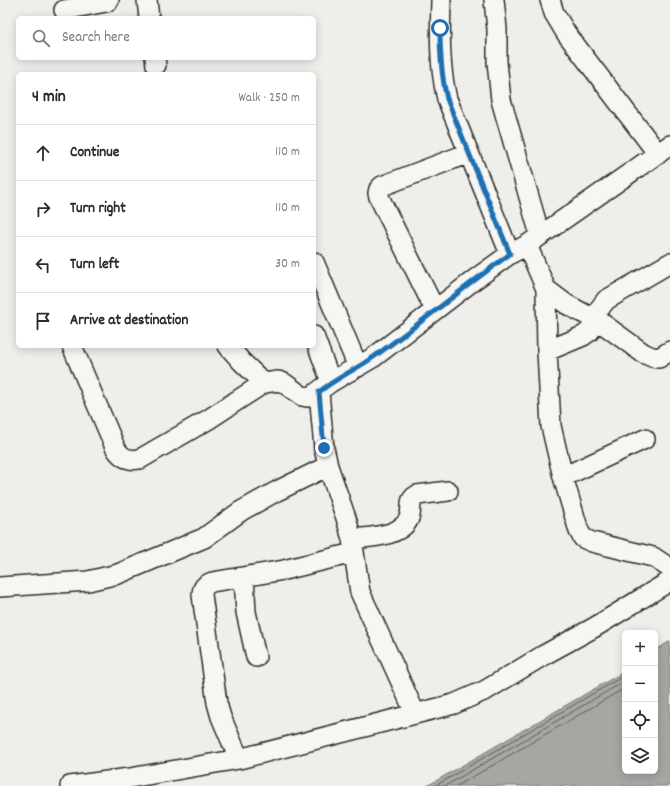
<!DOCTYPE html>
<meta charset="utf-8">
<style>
body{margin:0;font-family:Dekko,sans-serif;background:#f7f7f7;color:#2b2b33}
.controls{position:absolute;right:12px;bottom:12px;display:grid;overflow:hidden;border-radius:6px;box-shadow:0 2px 10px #0003}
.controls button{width:36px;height:36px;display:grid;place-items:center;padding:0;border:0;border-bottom:1px solid #e1e1e2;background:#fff;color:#2b2b33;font:20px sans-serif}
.stop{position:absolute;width:12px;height:12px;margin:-9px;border:3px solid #1f6fb2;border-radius:50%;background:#fff}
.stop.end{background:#1f6fb2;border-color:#fff;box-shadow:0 1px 4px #0008}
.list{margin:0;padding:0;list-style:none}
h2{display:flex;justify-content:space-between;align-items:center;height:52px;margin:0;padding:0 16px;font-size:17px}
h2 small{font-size:13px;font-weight:400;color:#7c7c81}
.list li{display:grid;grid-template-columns:26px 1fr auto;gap:12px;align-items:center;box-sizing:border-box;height:56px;padding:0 16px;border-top:1px solid #e1e1e2}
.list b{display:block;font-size:15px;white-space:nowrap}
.list em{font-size:13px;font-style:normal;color:#7c7c81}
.icon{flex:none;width:22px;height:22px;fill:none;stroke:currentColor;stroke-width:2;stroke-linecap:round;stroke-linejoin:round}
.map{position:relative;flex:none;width:670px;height:786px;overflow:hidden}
.search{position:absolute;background:#fff;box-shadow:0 2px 10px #0003;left:16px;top:16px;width:300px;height:44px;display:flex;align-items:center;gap:10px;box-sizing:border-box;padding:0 14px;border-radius:6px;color:#7c7c81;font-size:15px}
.panel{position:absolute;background:#fff;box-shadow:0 2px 10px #0003;left:16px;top:72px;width:300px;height:276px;border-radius:6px}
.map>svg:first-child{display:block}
</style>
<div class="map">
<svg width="670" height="786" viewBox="0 0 670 786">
<rect width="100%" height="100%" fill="#eeeeea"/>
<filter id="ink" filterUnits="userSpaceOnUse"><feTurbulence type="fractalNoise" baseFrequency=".025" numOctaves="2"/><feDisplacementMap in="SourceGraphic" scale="8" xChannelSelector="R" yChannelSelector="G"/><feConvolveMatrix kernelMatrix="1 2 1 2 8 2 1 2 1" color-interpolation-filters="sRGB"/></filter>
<g filter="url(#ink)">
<!-- water -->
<path fill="#a6a6a3" stroke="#757573" d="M670,641V786H427L625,671V771H655V651Z"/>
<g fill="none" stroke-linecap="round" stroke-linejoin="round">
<!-- shore -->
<path stroke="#5c5c5b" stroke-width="1" d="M435,786L625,675
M445,786L625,681
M457,786L625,688"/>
<!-- minor casing -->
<g stroke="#2b2b2b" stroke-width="22">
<path id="minor" d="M147,0L149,18
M441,0C440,34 439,66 447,99L510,254
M494,0L497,29V62L501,100L540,235
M550,0L554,13L566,33L658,154
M64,10L106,2L109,0
M155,58L156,65
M527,245L546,289L547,351L551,426L563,477L579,531L583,538L592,542L653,557L670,568
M314,262L358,367
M546,289L566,304L603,324L643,353L652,357L659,358L670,351
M435,310L379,197L378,193L379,189L382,186L469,153
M314,336L331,382
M72,346L115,447C121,458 128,461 140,459L209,419L264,383L278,381L284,383L302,396L307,397L312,396L331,382L374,357L474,280L510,254L527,245L670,145
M228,346L242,362L264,383
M547,351L583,336L590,331L597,312L606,300L670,263
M319,392L324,448L328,466L346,518L352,539L360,592L415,713
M563,477L645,439
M352,539C369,537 405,537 410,515C412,506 408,500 417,495L448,491
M244,577L246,612L256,657
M0,587L88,581L118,574L204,538L241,511L277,491L328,466
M239,759L221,717L217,703L202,595C202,587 205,585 212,582L284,570L353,553
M70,786L130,778L239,759L454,704L486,690L544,655L595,627L670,581"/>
</g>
<!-- minor -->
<use href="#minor" stroke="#f6f6f2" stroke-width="19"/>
</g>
</g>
<g fill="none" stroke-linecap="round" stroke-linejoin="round" filter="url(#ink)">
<!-- route -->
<path stroke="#1f6fb2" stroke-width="5" d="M324,448L319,392C336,378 357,369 375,356C421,323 464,287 510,254L447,99C441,75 440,53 440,28"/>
</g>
</svg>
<div class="controls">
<button>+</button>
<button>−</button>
<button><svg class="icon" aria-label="locate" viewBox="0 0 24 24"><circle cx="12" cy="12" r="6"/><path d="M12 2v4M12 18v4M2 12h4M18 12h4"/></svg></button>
<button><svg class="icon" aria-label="layers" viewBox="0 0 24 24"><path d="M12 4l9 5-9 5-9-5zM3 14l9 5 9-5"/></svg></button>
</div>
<div class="stop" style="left:440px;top:28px"></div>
<div class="stop end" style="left:324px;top:448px"></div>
<div class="search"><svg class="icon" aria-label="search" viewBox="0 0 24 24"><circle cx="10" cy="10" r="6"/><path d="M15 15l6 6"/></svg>Search here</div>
<section class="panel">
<h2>4 min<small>Walk · 250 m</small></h2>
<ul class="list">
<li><svg class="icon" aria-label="ahead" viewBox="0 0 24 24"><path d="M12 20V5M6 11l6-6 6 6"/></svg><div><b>Continue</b></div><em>110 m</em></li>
<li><svg class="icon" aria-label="right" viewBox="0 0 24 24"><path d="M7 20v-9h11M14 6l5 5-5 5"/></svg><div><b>Turn right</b></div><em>110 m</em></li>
<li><svg class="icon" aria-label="left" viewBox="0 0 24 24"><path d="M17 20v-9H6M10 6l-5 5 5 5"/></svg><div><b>Turn left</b></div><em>30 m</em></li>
<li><svg class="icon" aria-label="arrive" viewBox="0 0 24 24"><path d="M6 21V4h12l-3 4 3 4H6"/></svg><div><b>Arrive at destination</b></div></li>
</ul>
</section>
</div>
